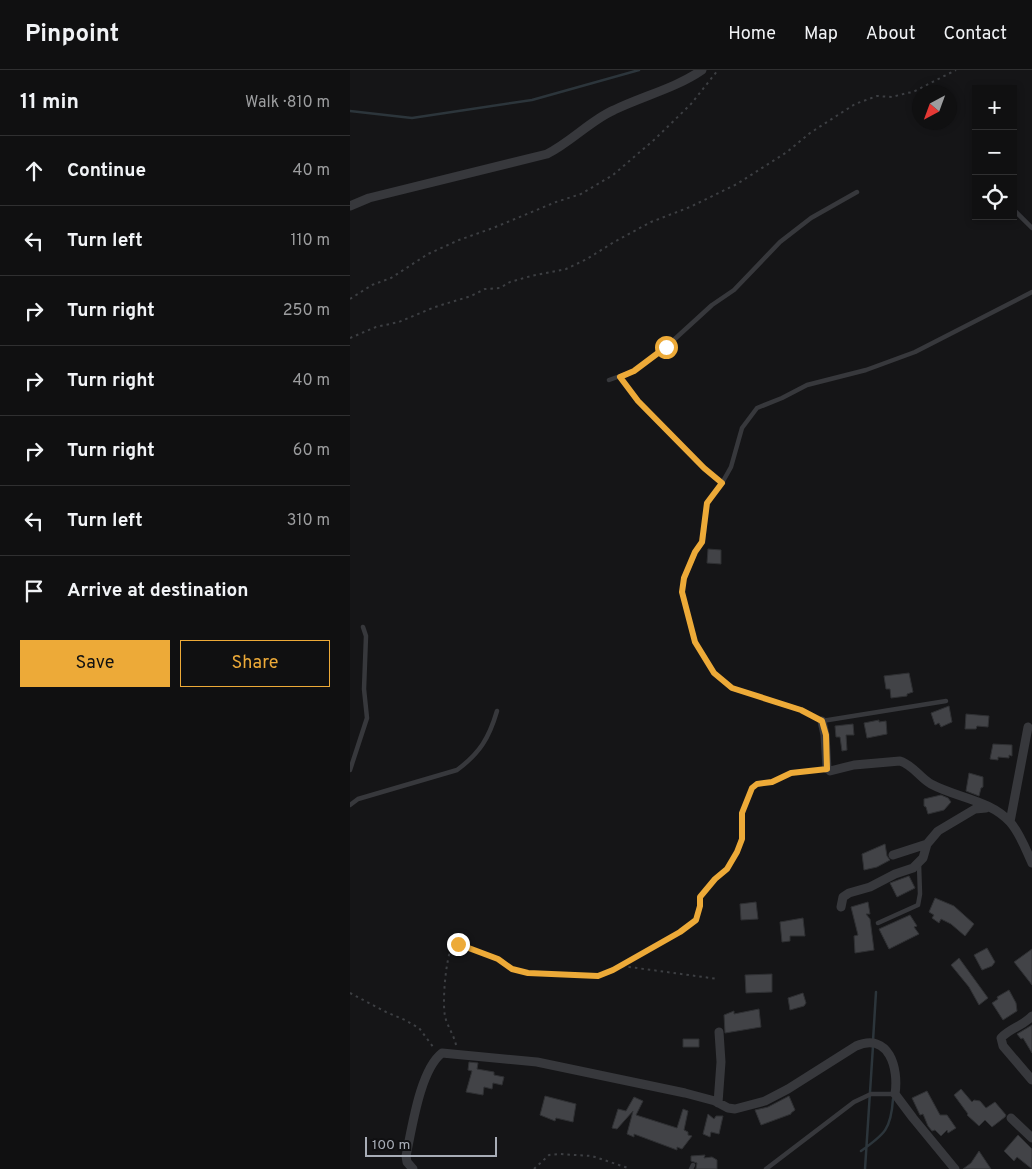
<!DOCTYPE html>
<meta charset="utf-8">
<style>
body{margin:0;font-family:Overpass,sans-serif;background:#19191a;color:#f1f3f6}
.controls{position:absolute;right:15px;top:15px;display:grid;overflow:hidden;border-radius:0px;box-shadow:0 2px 8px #0003}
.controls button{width:45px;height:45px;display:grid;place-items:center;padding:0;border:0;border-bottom:1px solid #303031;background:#101011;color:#f1f3f6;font:25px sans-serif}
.compass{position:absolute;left:562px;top:15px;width:45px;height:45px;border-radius:50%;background:#101011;box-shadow:0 2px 8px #0003;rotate:221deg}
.scale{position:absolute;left:15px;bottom:12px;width:132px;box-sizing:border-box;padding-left:5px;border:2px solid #a8adb7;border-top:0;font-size:14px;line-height:18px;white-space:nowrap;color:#a8adb7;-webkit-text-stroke:4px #101012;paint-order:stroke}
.stop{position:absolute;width:15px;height:15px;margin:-11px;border:4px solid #edaa38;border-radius:50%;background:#fff}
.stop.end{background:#edaa38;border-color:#fff;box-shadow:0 1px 5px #0008}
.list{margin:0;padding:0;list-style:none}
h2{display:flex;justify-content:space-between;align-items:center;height:65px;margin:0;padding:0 20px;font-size:21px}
h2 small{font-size:16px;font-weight:400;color:#9c9d9f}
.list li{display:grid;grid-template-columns:32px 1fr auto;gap:15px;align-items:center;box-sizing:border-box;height:70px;padding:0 20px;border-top:1px solid #303031}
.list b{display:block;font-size:19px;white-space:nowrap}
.list em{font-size:16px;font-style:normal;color:#9c9d9f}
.actions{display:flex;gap:10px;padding:15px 20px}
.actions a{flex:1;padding:11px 0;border:1px solid #edaa38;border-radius:0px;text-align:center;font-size:18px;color:#edaa38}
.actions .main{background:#edaa38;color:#111}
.icon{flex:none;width:28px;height:28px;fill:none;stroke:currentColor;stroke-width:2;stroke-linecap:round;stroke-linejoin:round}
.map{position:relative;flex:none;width:682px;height:1099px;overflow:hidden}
header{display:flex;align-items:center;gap:30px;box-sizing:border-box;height:70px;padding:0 25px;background:#101011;border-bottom:1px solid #303031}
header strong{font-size:24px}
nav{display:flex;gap:28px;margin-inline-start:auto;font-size:18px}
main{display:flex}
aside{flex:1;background:#101011}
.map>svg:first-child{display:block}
</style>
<header>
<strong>Pinpoint</strong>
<nav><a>Home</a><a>Map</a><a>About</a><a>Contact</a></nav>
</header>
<main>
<aside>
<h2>11 min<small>Walk · 810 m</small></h2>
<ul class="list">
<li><svg class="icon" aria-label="ahead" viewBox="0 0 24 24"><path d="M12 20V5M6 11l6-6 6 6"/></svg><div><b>Continue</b></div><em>40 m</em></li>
<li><svg class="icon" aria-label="left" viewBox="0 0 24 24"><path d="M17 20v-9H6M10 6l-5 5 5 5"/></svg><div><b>Turn left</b></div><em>110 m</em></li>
<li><svg class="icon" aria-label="right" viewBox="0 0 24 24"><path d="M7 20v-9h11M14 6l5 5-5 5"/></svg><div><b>Turn right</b></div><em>250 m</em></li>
<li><svg class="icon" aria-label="right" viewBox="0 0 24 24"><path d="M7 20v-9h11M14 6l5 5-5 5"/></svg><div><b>Turn right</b></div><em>40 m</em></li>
<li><svg class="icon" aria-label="right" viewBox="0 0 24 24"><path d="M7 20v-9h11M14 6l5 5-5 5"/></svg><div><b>Turn right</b></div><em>60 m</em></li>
<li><svg class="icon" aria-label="left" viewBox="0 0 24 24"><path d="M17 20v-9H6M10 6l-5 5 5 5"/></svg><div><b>Turn left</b></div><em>310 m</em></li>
<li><svg class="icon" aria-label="arrive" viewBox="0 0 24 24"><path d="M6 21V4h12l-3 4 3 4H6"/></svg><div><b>Arrive at destination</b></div></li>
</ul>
<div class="actions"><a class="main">Save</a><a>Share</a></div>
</aside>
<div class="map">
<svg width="682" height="1099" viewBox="0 0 682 1099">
<rect width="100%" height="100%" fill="#151517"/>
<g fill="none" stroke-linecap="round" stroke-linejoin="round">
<!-- stream -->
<path stroke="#2c353b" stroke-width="2.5" d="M0,41L62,48L182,30L289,0
M523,971L526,922
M511,1081C535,1064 541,1059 543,1029
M515,1099L523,976"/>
</g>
<!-- building -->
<path fill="#424347" stroke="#2f3033" d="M358,479L371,480V494L357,493Z
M559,603L563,622L557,624V626L541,628L540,619H536L534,606Z
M599,636L602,652L591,657L589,653L585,655L581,643Z
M616,644L639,646L638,657L627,656L626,659H615Z
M529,650V652L536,651L537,664L517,668L514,653Z
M503,654L504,665H496L497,680L492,681L490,667H486L485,656Z
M643,674L662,675V686L659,685V688L648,687V690L640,689Z
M619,703L633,707V717L631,718L629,726L616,721Z
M591,725L598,728L601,732L594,740L578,744L576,737L574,736V729Z
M535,774L537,786L540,790L527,797L514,800L512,784Z
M559,806L565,818L547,827L540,813Z
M585,828L604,836L624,854L615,866L601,854L591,849L589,853L582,848L584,845L579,842Z
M406,832L408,849L391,850L390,834Z
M518,832L520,844H516L520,849L524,880L505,883L504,866L508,865L501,837Z
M560,845L567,856L564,857L569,864L539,879L529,859Z
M453,848L455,866H440V871L432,872L430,852Z
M637,878L645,892L642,896L632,900L624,885Z
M682,879V915L664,892Z
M609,888L638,928L629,935L619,917L601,895Z
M422,904V922L396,923L395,905Z
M659,920L666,933L667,941L653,950L642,933L648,929L647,927Z
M453,923L456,933L454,936L440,940L438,928Z
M409,939L411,957L375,963L374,945L384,941V944Z
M682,955V983L673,968L671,969L667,964Z
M333,969H349V977H333Z
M119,992L128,993L127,999L144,1002V1005L154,1007L152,1015L143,1013L142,1019L134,1017L133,1025L116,1022L122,1001L118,1000Z
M611,1019L622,1032L624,1030L630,1031L636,1038L645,1032L656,1045L655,1047L642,1057L635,1050L629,1056L617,1045L618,1044L604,1025Z
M577,1021L590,1045H597L606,1058L598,1063L597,1060L591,1066L585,1060L582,1061L578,1056L573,1044L570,1045L562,1028Z
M195,1026L226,1034L223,1052L206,1048L205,1051L190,1045Z
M439,1026L445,1040L441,1043V1044L411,1055L405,1040L418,1037Z
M284,1027L293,1031L286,1045L327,1058L333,1039L338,1041L334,1060L338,1062V1065L342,1066L332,1079L327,1077V1080L284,1064V1067L277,1064L283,1041L267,1059L262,1058L268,1039L276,1041Z
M358,1044L364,1049L366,1046H373L369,1064L361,1062L360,1067L353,1064Z
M668,1065L682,1079V1099L667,1087L664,1091L654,1081Z
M629,1081L641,1099H613L621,1093Z
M355,1085L354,1088L362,1087L367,1090V1099H346L347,1093L341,1091V1086Z"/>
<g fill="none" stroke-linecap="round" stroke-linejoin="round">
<!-- path -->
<path stroke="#3d3f43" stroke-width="2" stroke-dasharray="2.5 4" stroke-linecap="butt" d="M0,229L22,215L41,208L78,184L109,170L143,158L206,132L231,124L263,105L305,69L341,34L368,0
M0,268L26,257L49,252L85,237L121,226L135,219L150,218L160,212L181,206L216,199L237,189L264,172L301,152L340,137L387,114L437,82L460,63L505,34L527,26L542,27L557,23L563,22L606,0
M272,896L368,909
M0,923L36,942L55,950L69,958L84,978
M106,975C104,965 97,956 95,946C92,931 96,888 102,876L109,874L148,889L162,899L178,903L247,906L272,896L330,862L346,850L350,836V827L365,809L377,799L387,783L392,769L393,760L392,743L402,718L407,714L422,712L441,703L470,701
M184,1099L199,1085L209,1084L242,1086L278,1098"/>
<!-- lane -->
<path stroke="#37383c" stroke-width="4.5" d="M663,139L682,158
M270,307L288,331L354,398L372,413
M259,310L284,301L316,277L362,235L384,220L430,172L461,148L507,122
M596,631L472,651L451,640L382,618L364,603L345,572L332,523L334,509L345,483L353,472L357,433L372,413L381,397L392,358L407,338L432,328L457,315L516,300L565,282L682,222
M0,700L17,648L14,619L16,566L13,557
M0,735L8,729L107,700C130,683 139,668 147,641
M528,853L568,835L570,824L569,794
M341,1099L343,1095
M416,1099L504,1032L521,1024H545"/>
<!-- street -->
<path stroke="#37383c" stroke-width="9" d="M0,136L19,128L197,84C221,72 241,50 264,40C293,26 326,18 352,0
M472,651L475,665L477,699
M480,701L504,695L550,691C563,695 570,708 581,714C607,728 640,730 660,752C670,763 676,780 682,793
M660,752L678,657
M543,785L577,774
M491,837L493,827L499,823L520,817L545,804L563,798L573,788L577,774L588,761L625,739L636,738
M682,946C673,956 660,958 651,968L653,976L682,1010
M368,1033L371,992L369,962
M661,1048L682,1068
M63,1099L57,1092L56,1086C62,1058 70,1000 92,983L187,992L335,1023L365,1031L378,1038L385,1039L415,1031L438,1019L506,976C539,962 549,998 545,1024L563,1048L605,1099"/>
</g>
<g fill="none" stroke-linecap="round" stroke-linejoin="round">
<!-- route -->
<path stroke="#edaa38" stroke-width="6" d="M108,874L148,889L162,899L178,903L248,906L263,900L330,862L346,850L350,836V827L365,809L377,799L387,782L392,769V743L402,718L407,714L422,712L441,703L477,699L476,665L472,651L451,640L382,618L364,603L345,572L332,522L334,508L345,482L352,472L357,433L372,413L354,398L288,331L270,307L284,301L316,277"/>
</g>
</svg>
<div class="controls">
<button>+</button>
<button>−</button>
<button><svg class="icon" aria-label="locate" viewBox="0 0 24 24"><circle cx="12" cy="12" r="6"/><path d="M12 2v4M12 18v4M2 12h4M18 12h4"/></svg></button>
</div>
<svg class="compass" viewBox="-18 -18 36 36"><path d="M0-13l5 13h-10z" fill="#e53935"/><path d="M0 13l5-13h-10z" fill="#9c9d9f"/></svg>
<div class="scale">100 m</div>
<div class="stop" style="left:316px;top:277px"></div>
<div class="stop end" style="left:108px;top:874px"></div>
</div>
</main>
